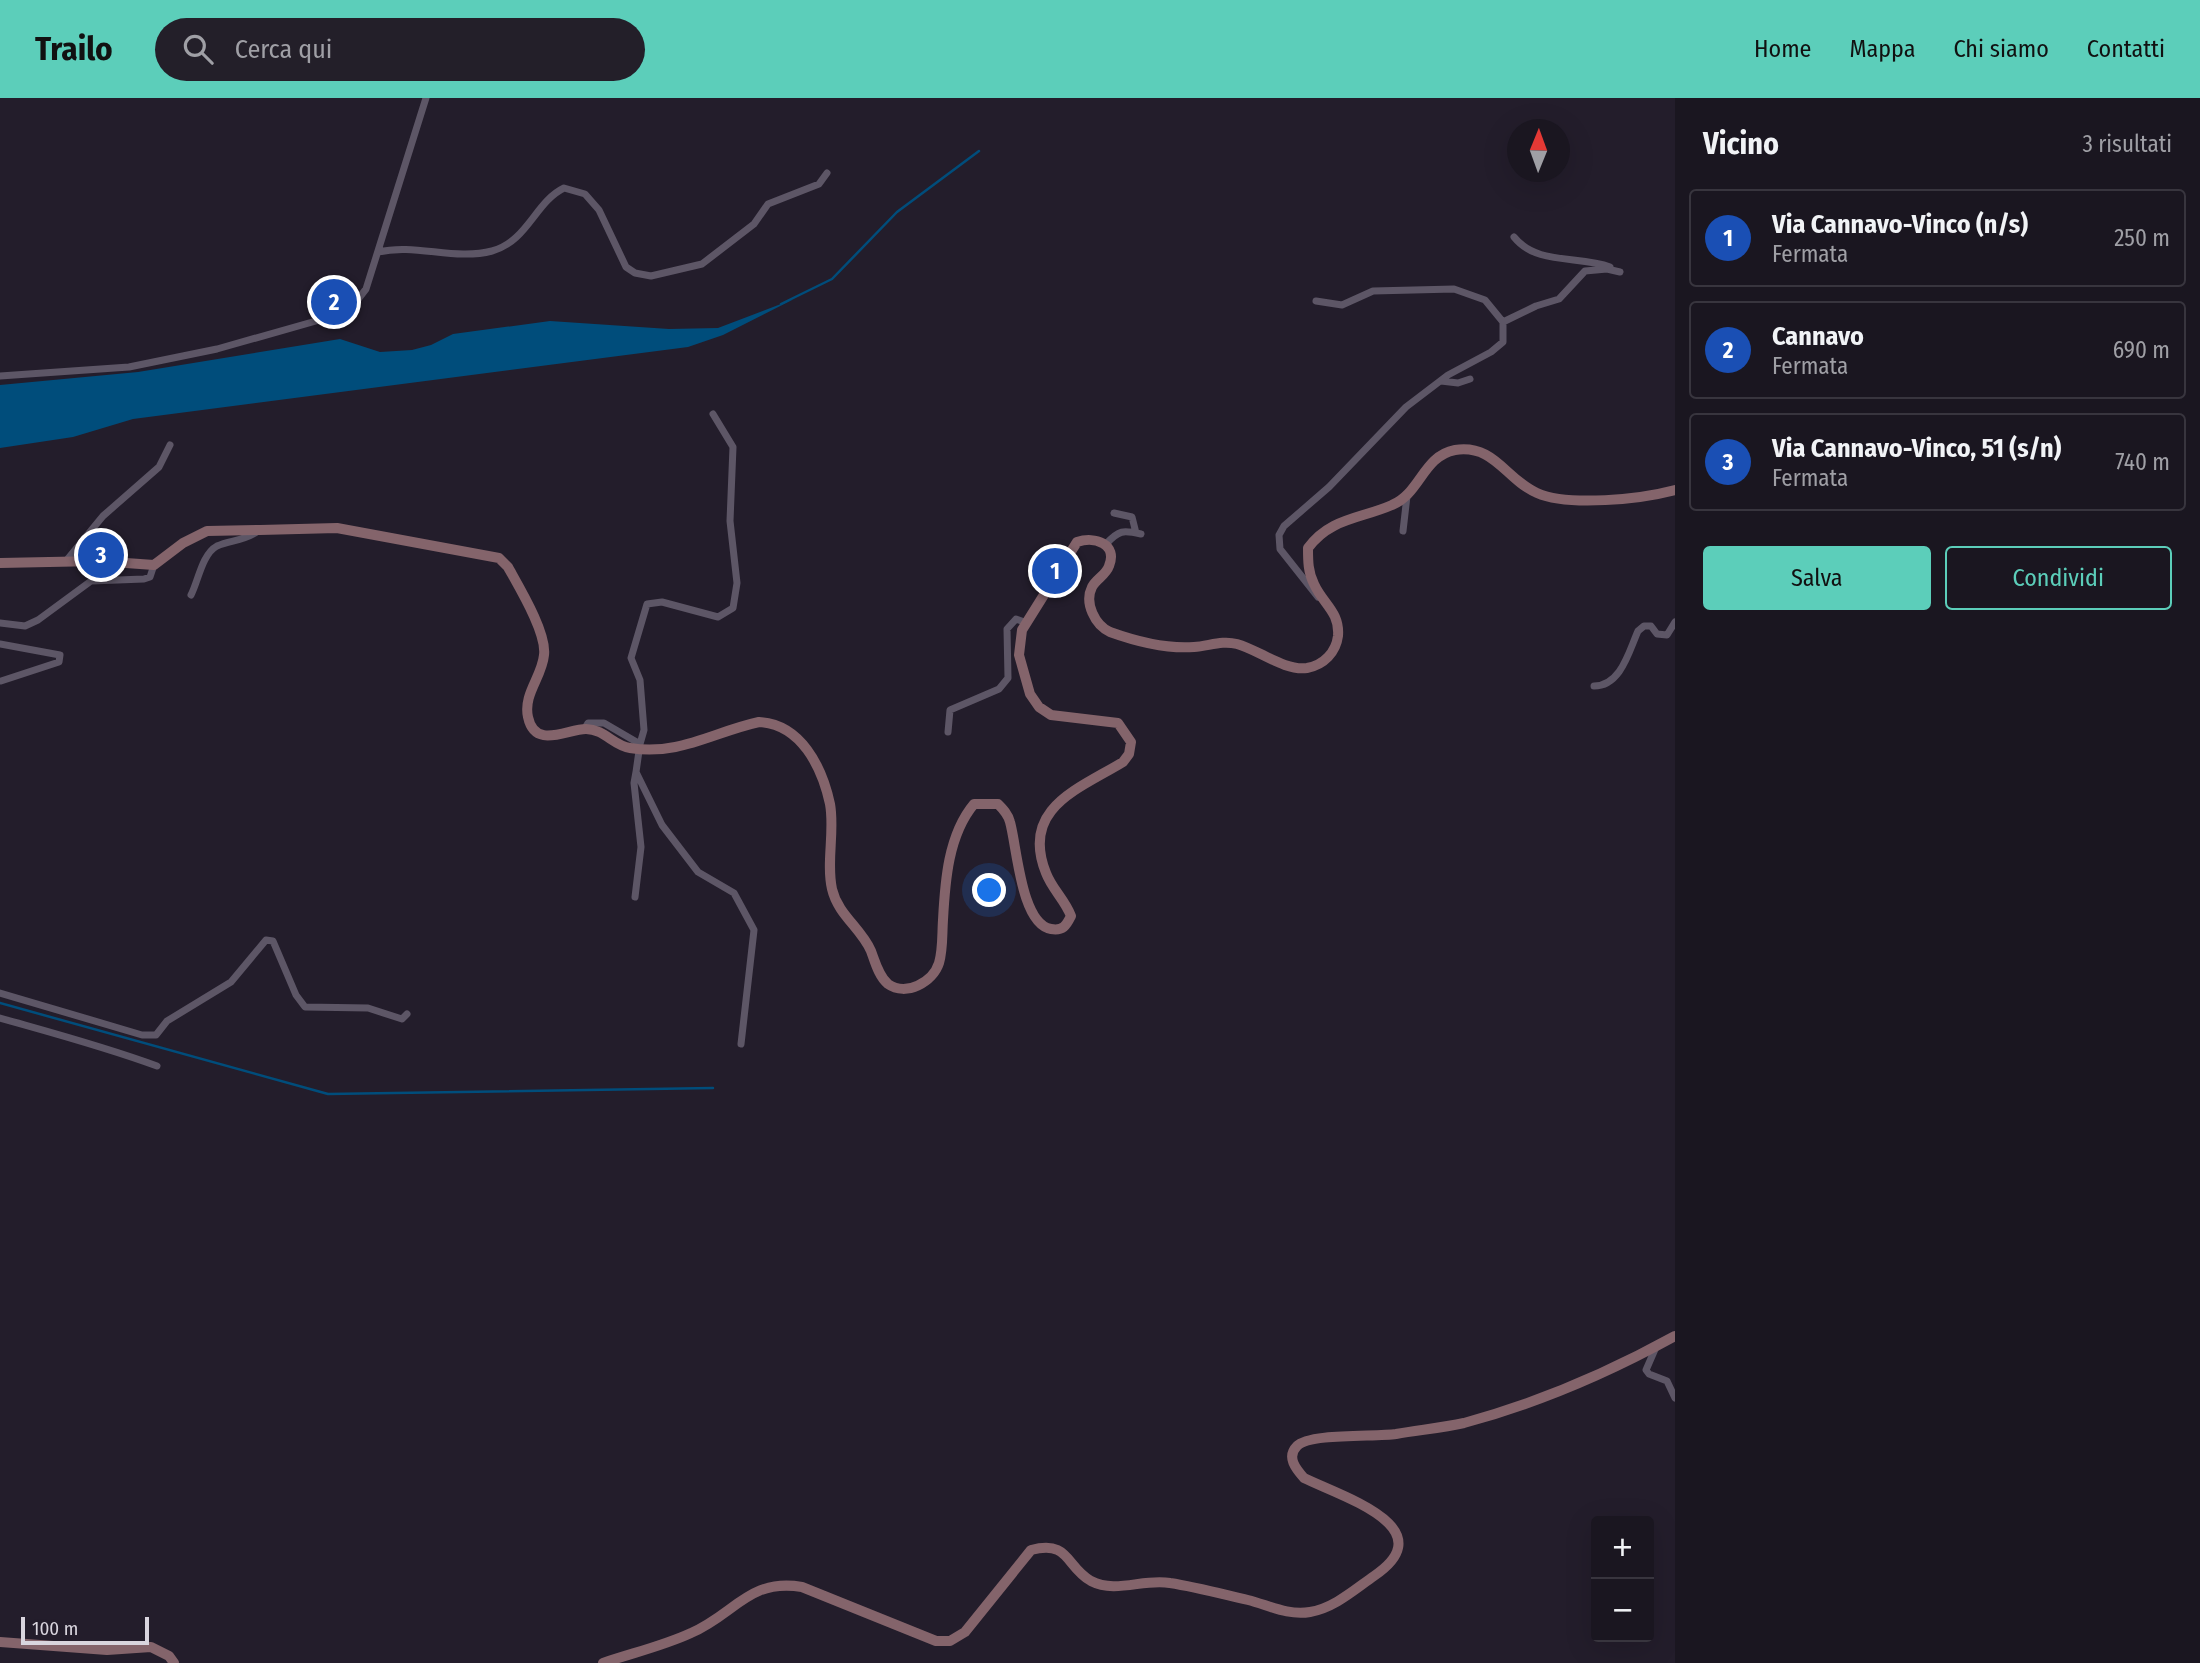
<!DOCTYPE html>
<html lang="it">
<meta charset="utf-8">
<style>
body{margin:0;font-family:"Fira Sans Condensed",sans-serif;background:#231f29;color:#f1f3f6}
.controls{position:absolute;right:21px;bottom:21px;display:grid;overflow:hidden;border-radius:7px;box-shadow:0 7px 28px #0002}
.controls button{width:63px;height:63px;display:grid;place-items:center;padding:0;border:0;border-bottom:2px solid #38353e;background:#1a1620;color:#f1f3f6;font:35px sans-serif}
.compass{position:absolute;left:1507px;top:21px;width:63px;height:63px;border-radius:50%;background:#1a1620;box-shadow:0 7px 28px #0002;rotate:1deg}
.scale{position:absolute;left:21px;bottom:18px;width:128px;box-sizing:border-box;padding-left:7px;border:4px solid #d9d5de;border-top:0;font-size:19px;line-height:24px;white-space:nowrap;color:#d9d5de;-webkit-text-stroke:5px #231d2b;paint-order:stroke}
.you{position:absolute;left:990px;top:793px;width:24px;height:24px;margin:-18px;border:5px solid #fff;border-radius:50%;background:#1a73e8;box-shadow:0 0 0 10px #1a73e833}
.badge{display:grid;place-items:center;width:46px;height:46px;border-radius:50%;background:#5cceba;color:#fff;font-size:23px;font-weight:700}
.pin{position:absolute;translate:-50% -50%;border:4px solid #fff;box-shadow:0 2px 7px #0006}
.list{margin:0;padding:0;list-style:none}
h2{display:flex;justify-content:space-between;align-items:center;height:91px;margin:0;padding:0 28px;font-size:30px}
h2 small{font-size:23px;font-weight:400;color:#9f9fa5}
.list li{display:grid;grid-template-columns:46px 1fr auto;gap:21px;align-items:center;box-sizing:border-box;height:98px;margin:0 14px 14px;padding:0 14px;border:2px solid #38353e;border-radius:7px}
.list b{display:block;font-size:26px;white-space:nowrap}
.list p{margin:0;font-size:23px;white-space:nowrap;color:#9f9fa5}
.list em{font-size:23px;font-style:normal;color:#9f9fa5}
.actions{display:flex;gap:14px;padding:21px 28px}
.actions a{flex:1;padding:16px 0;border:2px solid #5cceba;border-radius:7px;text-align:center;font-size:24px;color:#5cceba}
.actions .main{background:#5cceba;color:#111}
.icon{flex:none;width:38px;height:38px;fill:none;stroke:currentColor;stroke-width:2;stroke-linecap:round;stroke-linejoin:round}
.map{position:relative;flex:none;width:1675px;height:1565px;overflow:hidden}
header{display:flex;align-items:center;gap:42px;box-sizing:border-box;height:98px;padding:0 35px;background:#5cceba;color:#111}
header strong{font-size:33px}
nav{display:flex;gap:38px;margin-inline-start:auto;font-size:24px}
.search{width:490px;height:63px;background:#231f29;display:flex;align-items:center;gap:18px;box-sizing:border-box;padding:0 24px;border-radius:38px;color:#9f9fa5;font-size:26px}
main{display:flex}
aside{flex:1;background:#1a1620}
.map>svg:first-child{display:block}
</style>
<header>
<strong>Trailo</strong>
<div class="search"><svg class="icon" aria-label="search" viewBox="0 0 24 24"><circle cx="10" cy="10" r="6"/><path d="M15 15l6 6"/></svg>Cerca qui</div>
<nav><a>Home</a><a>Mappa</a><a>Chi siamo</a><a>Contatti</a></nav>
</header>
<main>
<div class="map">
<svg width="1675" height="1565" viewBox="0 0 1675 1565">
<rect width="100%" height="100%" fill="#231d2b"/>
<!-- water -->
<path fill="#004d7b" d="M794,201L723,237L688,249L133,321L73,339L0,350V287L138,274L340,241L380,254L412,252L431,247L453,236L550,223L669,231L718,230Z"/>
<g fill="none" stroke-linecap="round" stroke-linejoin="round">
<!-- stream -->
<path stroke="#004d7b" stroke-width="2.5" d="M781,206L832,181L897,114L979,53
M0,905L328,996L713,990"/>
<!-- street -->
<path stroke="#5d5666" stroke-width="7" d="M1514,139C1537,168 1580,157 1610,169
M378,154C416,145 454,163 492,153C528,143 535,104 564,90L585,96L599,112L626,169L635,175L651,178L702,166L754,126L768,106L819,86L827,75
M1316,203L1342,207L1373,193L1454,191L1485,202L1503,224
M0,278L129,269L217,251L337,217L352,209L366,191L426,0
M1441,283L1458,285L1470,281
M1114,415L1132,419L1136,435
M1403,433L1407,398
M1106,446C1119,432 1123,432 1141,436
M66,463L103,418L159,369L170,347
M191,497C198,484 202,456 217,448C230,442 245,443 258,433
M1318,499L1280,451L1279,437L1284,428L1329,389L1406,309L1448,277L1491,254L1503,244V224L1536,208L1559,201L1585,173L1607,171L1620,174
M0,525L25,528L38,522L91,483L144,481L150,479L154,467
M0,546L60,557L59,564L1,583
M1594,588C1621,588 1629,553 1638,533L1644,528H1651L1657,536L1667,537L1675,524
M585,630L588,625H604L640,646L636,674L662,727L698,774L734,795L754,832L741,946
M948,634L950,612L999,591L1008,580L1007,531L1016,521L1027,525
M640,646L644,632L640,582L631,560L647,506L662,504L718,519L733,510L737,485L730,423L733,349L713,316
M635,799L641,749L634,685L636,674
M0,895L142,937H156L167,923L231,884L266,842L273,843L296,897L305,909L368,910L402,921L407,916
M0,920C53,935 106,949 157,968
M1656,1249L1646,1272L1649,1276L1667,1283L1675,1300"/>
<!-- secondary -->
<path stroke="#84646b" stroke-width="10" d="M0,465L98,463L154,467L183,445L207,433L260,432L337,430L499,460L508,469C519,489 547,535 544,557C542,579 523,596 528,619C535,652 567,631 586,631C604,631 614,648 630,650C679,658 713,634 759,624C801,626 822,669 830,706C835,733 826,764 832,791C838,817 861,830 871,853C875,864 879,879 888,886C906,899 933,884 939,865C943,852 942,836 943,822C945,784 948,737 974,706H998C1003,711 1008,716 1010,724C1017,749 1021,826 1051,831C1063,833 1066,828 1071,818C1065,802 1052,791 1046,775C1020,710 1079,691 1123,664L1129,656L1131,644L1118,625L1051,617L1039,609L1030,596L1019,557L1022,532L1077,444C1095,438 1118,446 1109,468C1106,477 1096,481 1092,489C1084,505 1095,527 1110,534C1135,543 1168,551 1194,549C1209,548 1222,542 1237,546C1259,552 1284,573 1307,570C1324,567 1336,554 1338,538C1340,514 1323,506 1314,486C1308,474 1308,463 1308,450C1330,420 1360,421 1392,407C1420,396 1423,358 1455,352C1495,346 1505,381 1537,395C1569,409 1641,401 1675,392
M0,1544L107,1552L151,1549L169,1558L174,1565
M603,1565C632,1555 663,1548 691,1535C735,1516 749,1480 802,1489L936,1543H950L965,1534L1031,1452C1070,1442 1065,1468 1091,1483C1116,1496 1144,1480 1170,1485C1196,1489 1222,1496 1248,1502C1268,1507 1288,1518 1310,1514C1334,1510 1354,1492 1374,1478C1445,1430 1343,1399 1304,1380C1296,1371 1286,1359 1297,1348C1309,1335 1375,1339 1396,1336C1418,1332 1442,1330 1464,1325C1538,1305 1608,1275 1675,1238"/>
</g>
</svg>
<div class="controls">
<button>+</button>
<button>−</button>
</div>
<svg class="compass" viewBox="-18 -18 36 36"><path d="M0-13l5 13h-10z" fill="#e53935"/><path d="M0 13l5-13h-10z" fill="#9f9fa5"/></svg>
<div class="scale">100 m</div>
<div class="you"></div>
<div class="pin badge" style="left:1055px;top:473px;background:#1a4fb4">1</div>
<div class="pin badge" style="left:334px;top:204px;background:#1a4fb4">2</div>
<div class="pin badge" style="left:101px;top:457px;background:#1a4fb4">3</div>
</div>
<aside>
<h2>Vicino<small>3 risultati</small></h2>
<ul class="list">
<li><span class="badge" style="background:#1a4fb4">1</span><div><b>Via Cannavo-Vinco (n/s)</b><p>Fermata</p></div><em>250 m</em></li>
<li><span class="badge" style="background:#1a4fb4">2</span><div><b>Cannavo</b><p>Fermata</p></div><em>690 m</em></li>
<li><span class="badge" style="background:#1a4fb4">3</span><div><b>Via Cannavo-Vinco, 51 (s/n)</b><p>Fermata</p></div><em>740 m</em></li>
</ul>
<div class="actions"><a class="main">Salva</a><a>Condividi</a></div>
</aside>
</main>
